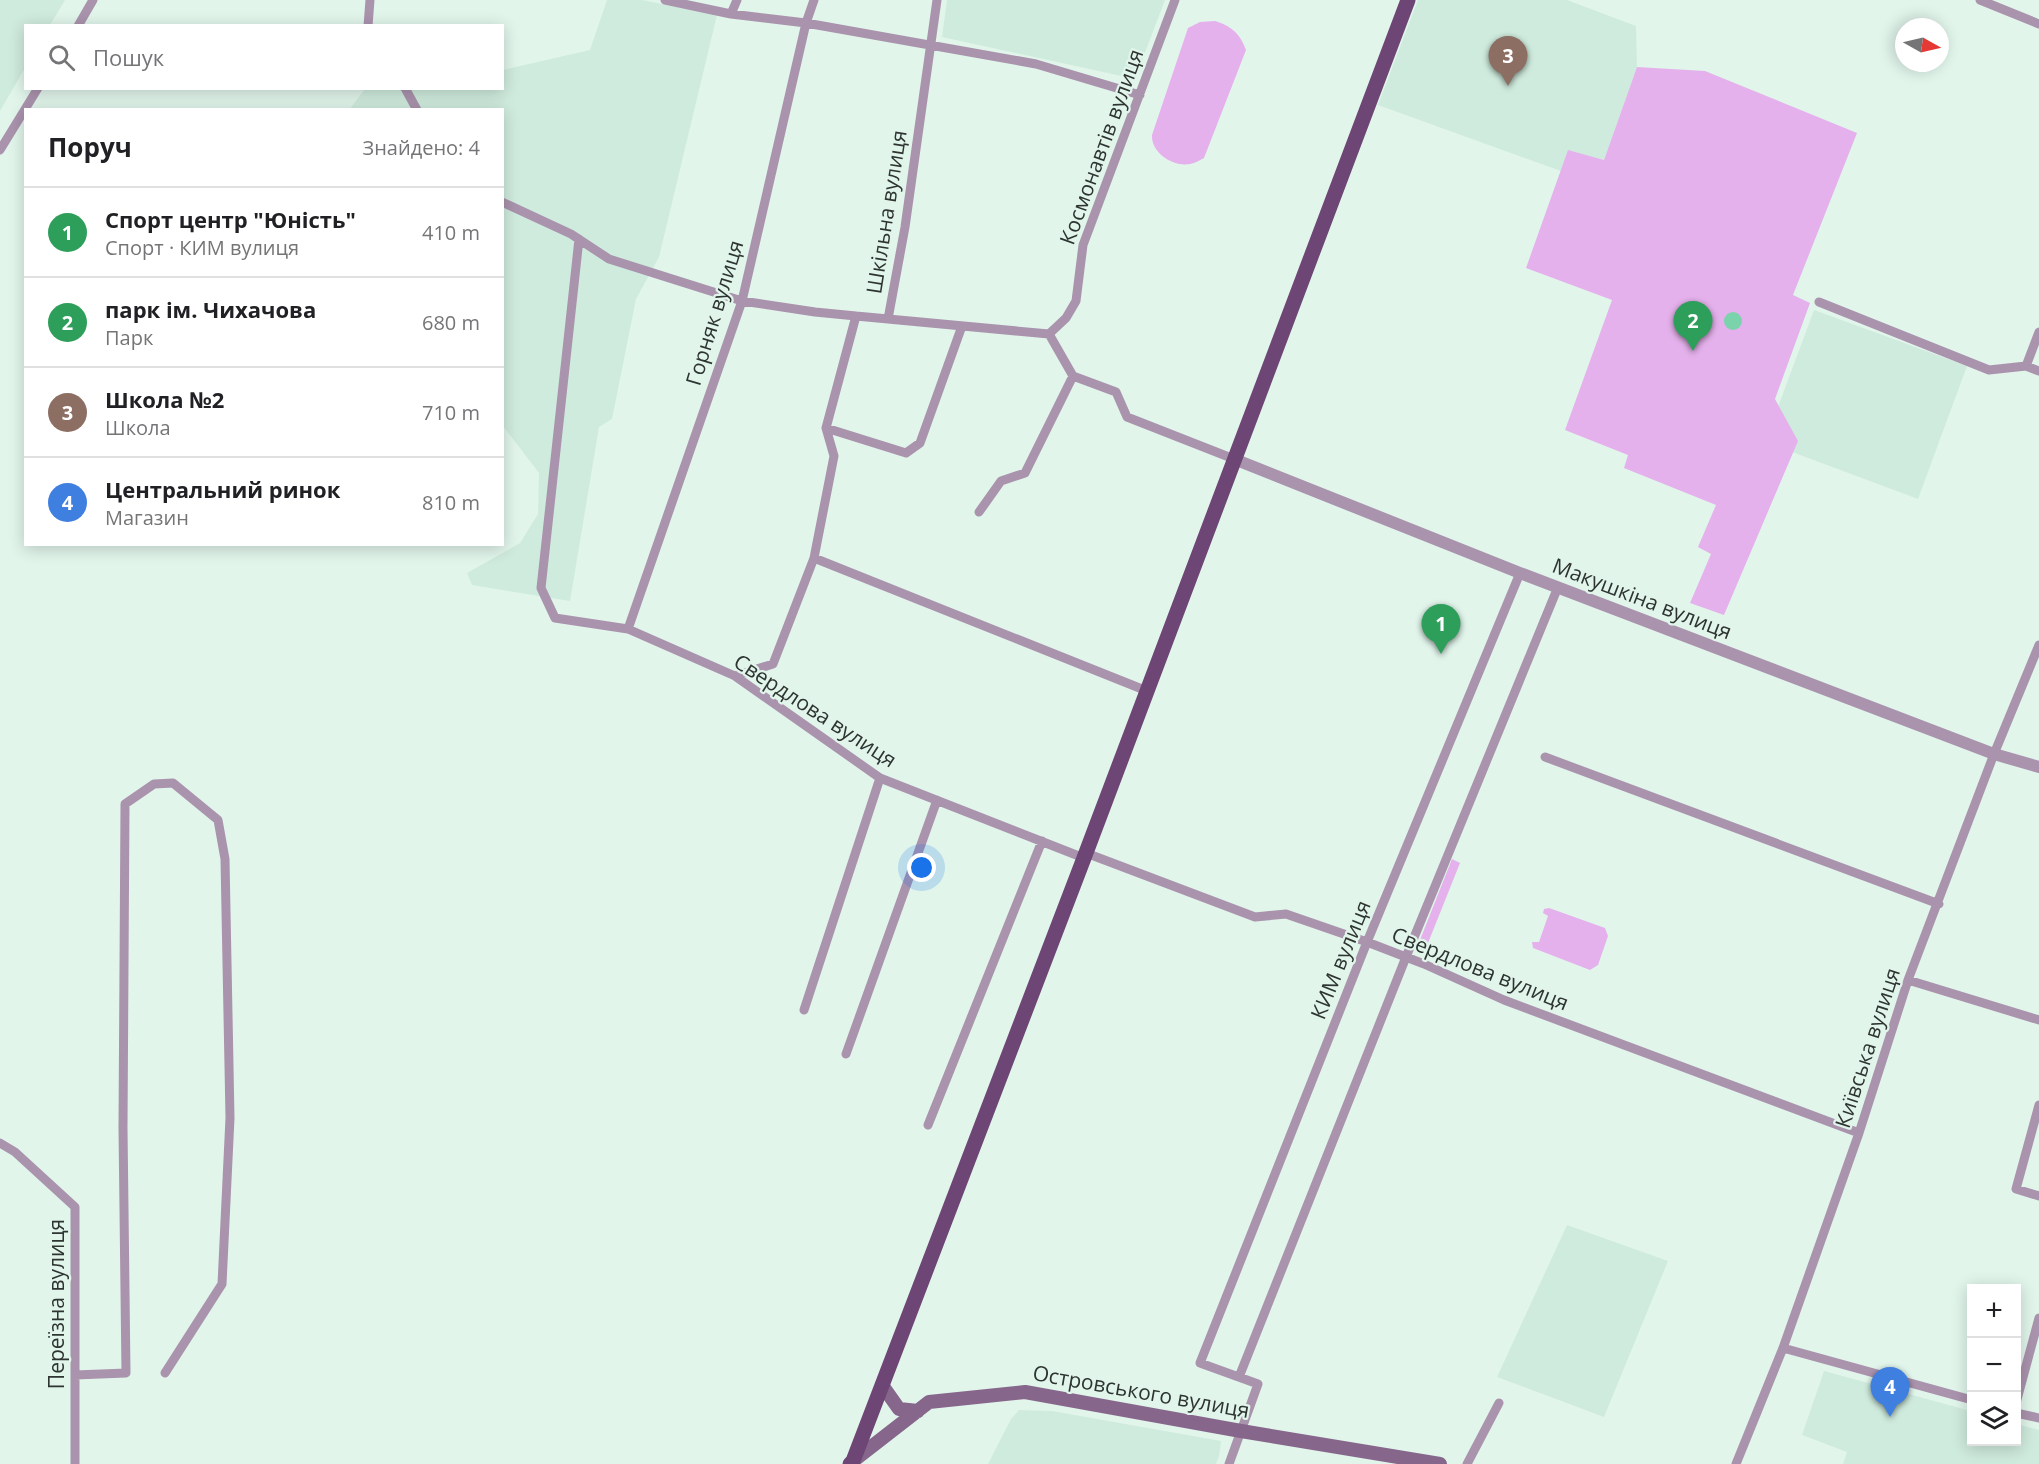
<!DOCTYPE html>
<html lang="uk">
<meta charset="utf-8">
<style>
body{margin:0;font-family:"Open Sans",sans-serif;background:#f6f6f6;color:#202124}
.controls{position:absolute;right:18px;bottom:18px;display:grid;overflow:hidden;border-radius:0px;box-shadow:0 3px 15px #0003}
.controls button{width:54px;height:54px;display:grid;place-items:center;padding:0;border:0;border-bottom:2px solid #e0e0e0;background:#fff;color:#202124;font:30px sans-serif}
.compass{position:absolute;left:1895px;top:18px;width:54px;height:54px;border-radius:50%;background:#fff;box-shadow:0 3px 15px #0003;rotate:98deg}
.you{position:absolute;left:922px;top:868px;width:21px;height:21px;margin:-15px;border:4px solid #fff;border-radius:50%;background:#1a73e8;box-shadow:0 0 0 9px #1a73e833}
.badge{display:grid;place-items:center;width:39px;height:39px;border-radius:50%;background:#a044af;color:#fff;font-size:20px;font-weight:700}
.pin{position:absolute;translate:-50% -50px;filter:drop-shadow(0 2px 3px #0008)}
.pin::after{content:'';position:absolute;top:32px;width:21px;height:18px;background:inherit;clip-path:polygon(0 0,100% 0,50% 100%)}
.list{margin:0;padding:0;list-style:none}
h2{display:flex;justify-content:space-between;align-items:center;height:78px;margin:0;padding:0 24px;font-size:26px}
h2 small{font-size:20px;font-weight:400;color:#757577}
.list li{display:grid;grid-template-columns:39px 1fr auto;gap:18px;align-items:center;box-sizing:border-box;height:90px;padding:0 24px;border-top:2px solid #e0e0e0}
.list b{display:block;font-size:22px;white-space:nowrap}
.list p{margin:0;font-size:20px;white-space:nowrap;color:#757577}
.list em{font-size:20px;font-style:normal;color:#757577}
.icon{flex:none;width:33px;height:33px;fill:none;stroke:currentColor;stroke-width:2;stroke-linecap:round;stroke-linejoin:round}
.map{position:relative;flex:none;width:2039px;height:1464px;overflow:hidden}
.search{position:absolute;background:#fff;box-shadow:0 3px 15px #0003;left:24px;top:24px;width:480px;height:66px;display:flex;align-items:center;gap:15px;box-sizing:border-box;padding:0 21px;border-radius:0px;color:#757577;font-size:22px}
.panel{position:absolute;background:#fff;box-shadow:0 3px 15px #0003;left:24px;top:108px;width:480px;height:438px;border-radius:0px}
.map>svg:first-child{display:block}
</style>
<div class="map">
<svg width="2039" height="1464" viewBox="0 0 2039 1464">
<rect width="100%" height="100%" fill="#e1f5eb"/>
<!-- built -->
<path fill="#cfebdd" d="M0,0H65L50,25L26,26L25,68L0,111Z
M607,0H642L717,15L659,257L636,299L612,419L599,427L570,601L472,585L467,573L520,543L538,514L539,473L503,426L502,110H349L365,89L502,88L503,70L590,50Z
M947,0H1165L1135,79L942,37Z
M1418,0H1567L1636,26L1637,67L1604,160L1568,151L1561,171L1378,105Z
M1814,310L1967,366L1918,499L1765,442Z
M1567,1225L1668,1261L1604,1417L1497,1377Z
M1824,1371L1971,1411L1972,1442H2016L2017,1424L2039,1430V1464H1843L1847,1452L1802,1435Z
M1019,1410L1052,1411L1221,1441L1219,1456L1216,1464H988L1011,1419Z"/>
<!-- green -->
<path fill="#e5b1ec" d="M1215,21C1231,26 1240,33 1246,50L1204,158C1200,160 1195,163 1190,164C1173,167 1151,153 1152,135L1188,28L1200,22Z
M1637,67L1705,71L1857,133L1793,295L1810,303L1775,399L1798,441L1724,615L1690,603L1711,554L1698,547L1716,505L1624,468L1628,455L1565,430L1612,300L1526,268L1568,150L1604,160Z
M1452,859L1460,863L1428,943L1420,940Z
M1549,908L1605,928L1608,936L1598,965L1590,970L1533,948L1532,942H1539L1548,916L1543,913L1544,909Z"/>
<!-- water -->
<path fill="#7bd3ac" d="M1724 321a9 9 0 1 1 18 0a9 9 0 1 1-18 0Z"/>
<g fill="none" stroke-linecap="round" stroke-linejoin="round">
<!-- minor -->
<path stroke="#aa93ad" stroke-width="9" d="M665,0L731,14L806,23L1036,64L1140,95
M1980,0L2039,24
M731,14L737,0
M78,26L93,0
M368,26L370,0
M405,88L417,110
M0,150L38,88
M502,202L571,234L609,259L742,301L815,312L856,316
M579,239L541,588L555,618L628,629L735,676L880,778L1084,858
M1819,302L1989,370L2026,366L2039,371
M888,319L905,227L937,0
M1049,334L1066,318L1076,301L1083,245L1175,0
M2026,366L2039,332
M826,428L906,453L920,443L962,326
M979,512L1001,481L1025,473L1073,376
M814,558L1147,691
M628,629L742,301L806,23L814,0
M735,676L773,664L814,558L834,456L826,428L856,316L1049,334L1073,376L1116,392L1127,417L1234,459
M1545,757L1939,904
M1086,853L1255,917L1286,914L1367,942L1424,964L1504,1000L1859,1133
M1908,980L2039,1020
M804,1010L880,778
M846,1054L937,800
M2039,1105L2016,1189L2039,1196
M928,1125L1042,841
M0,1143L15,1152L75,1207V1464
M1783,1348L1972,1400
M75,1375L126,1373L123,1128L125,804L154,784L173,783L218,820L225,859L230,1118L222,1284L165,1373
M1239,1377L1406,957L1558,587
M2016,1403L2039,1318
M2016,1413L2039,1418
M1229,1464L1258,1384L1200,1363L1367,942L1520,573
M1467,1464L1499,1403
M1736,1464L1783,1348L1859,1133L1908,980L1994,754L2039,645"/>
<!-- tertiary -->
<path stroke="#aa93ad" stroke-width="12" d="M1234,459L1520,573L1994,754L2039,767"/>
<!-- secondary -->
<path stroke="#87668c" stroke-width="14" d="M882,1385L899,1409L918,1411
M853,1461L929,1402L1025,1392L1241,1431L1440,1464"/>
<!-- primary -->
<path stroke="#6e4675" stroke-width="15" d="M850,1464L853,1461L1084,858L1408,0"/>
</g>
<g text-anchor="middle" stroke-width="4.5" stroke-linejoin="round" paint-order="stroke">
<!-- street labels -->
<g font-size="21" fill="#2d3431" stroke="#e1f5eb">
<text transform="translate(1102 147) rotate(-70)" y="7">Космонавтів вулиця</text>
<text transform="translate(887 212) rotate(-81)" y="7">Шкільна вулиця</text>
<text transform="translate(715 313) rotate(-73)" y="7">Горняк вулиця</text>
<text transform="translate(1642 599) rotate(21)" y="7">Макушкіна вулиця</text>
<text transform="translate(815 711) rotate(33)" y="7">Свердлова вулиця</text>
<text transform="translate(1341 960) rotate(-68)" y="7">КИМ вулиця</text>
<text transform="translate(1480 969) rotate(22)" y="7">Свердлова вулиця</text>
<text transform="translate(1868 1048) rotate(-72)" y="7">Київська вулиця</text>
<text transform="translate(57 1304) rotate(-90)" y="7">Переїзна вулиця</text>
<text transform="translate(1141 1392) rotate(10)" y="7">Островського вулиця</text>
</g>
</g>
</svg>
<div class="controls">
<button>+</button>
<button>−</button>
<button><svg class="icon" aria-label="layers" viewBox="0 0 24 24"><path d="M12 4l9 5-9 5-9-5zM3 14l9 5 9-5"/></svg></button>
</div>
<svg class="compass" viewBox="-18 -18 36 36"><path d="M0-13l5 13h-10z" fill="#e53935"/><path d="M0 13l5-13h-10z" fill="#757577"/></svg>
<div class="you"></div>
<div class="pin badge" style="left:1441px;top:654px;background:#2e9e5b">1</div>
<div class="pin badge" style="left:1693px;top:351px;background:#2e9e5b">2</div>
<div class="pin badge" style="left:1508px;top:86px;background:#8d6e63">3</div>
<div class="pin badge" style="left:1890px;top:1417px;background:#3f7fe0">4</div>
<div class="search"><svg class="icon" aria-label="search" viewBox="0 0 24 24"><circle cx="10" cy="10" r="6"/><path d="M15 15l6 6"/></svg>Пошук</div>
<section class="panel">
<h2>Поруч<small>Знайдено: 4</small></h2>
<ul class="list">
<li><span class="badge" style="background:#2e9e5b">1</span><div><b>Спорт центр &quot;Юність&quot;</b><p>Спорт · КИМ вулиця</p></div><em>410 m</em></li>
<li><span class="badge" style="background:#2e9e5b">2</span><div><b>парк ім. Чихачова</b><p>Парк</p></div><em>680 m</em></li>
<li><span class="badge" style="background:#8d6e63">3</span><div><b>Школа №2</b><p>Школа</p></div><em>710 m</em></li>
<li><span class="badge" style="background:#3f7fe0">4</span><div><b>Центральний ринок</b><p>Магазин</p></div><em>810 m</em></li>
</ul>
</section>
</div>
